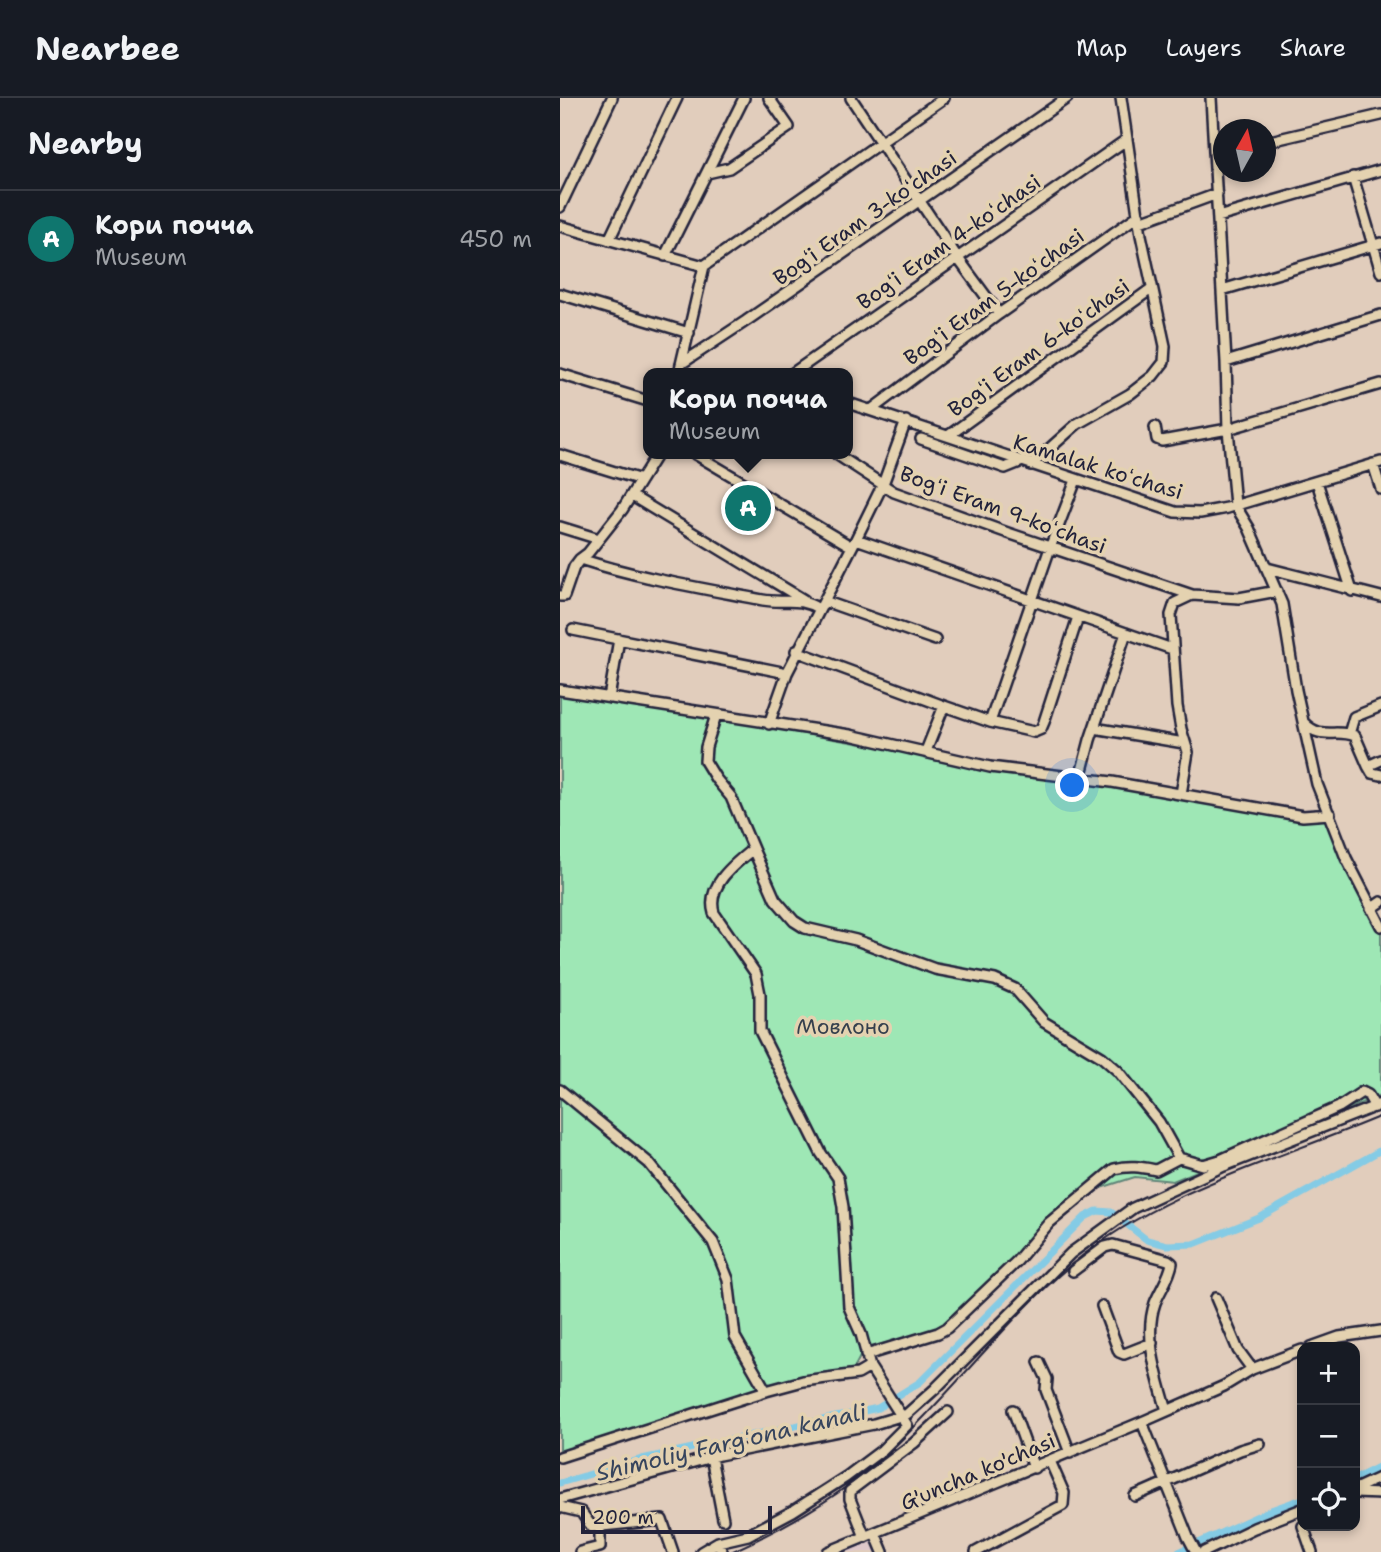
<!DOCTYPE html>
<meta charset="utf-8">
<style>
body{margin:0;font-family:"Shantell Sans",sans-serif;background:#242831;color:#f1f3f6}
.controls{position:absolute;right:21px;bottom:21px;display:grid;overflow:hidden;border-radius:14px;box-shadow:0 4px 10px #0003}
.controls button{width:63px;height:63px;display:grid;place-items:center;padding:0;border:0;border-bottom:2px solid #363941;background:#171b24;color:#f1f3f6;font:35px sans-serif}
.compass{position:absolute;left:653px;top:21px;width:63px;height:63px;border-radius:50%;background:#171b24;box-shadow:0 4px 10px #0003;rotate:8deg}
.scale{position:absolute;left:21px;bottom:18px;width:191px;box-sizing:border-box;padding-left:7px;border:4px solid #22223b;border-top:0;font-size:19px;line-height:24px;white-space:nowrap;color:#22223b;-webkit-text-stroke:5px #e4d2b0;paint-order:stroke}
.you{position:absolute;left:513px;top:688px;width:24px;height:24px;margin:-18px;border:5px solid #fff;border-radius:50%;background:#1a73e8;box-shadow:0 0 0 10px #1a73e833}
.badge{display:grid;place-items:center;width:46px;height:46px;border-radius:50%;background:#0f766e;color:#fff;font-size:23px;font-weight:700}
.pin{position:absolute;translate:-50% -50%;border:4px solid #fff;box-shadow:0 2px 7px #0006}
.popup{position:absolute;left:83px;top:270px;width:210px;height:91px;box-sizing:border-box;display:grid;place-content:center;border-radius:14px;background:#171b24;filter:drop-shadow(0 2px 5px #0005);font-size:23px;white-space:nowrap;color:#9ea1a6}
.popup b{font-size:26px;color:#f1f3f6}
.popup::after{content:'';position:absolute;left:50%;top:100%;margin-left:-14px;border:14px solid transparent;border-top-color:#171b24}
.list{margin:0;padding:0;list-style:none}
h2{display:flex;justify-content:space-between;align-items:center;height:91px;margin:0;padding:0 28px;font-size:30px}
h2 small{font-size:23px;font-weight:400;color:#9ea1a6}
.list li{display:grid;grid-template-columns:46px 1fr auto;gap:21px;align-items:center;box-sizing:border-box;height:98px;padding:0 28px;border-top:2px solid #363941}
.list b{display:block;font-size:26px;white-space:nowrap}
.list p{margin:0;font-size:23px;white-space:nowrap;color:#9ea1a6}
.list em{font-size:23px;font-style:normal;color:#9ea1a6}
.icon{flex:none;width:38px;height:38px;fill:none;stroke:currentColor;stroke-width:2;stroke-linecap:round;stroke-linejoin:round}
.map{position:relative;flex:none;width:821px;height:1454px;overflow:hidden}
header{display:flex;align-items:center;gap:42px;box-sizing:border-box;height:98px;padding:0 35px;background:#171b24;border-bottom:2px solid #363941}
header strong{font-size:33px}
nav{display:flex;gap:38px;margin-inline-start:auto;font-size:24px}
main{display:flex}
aside{flex:1;background:#171b24}
.map>svg:first-child{display:block}
</style>
<header>
<strong>Nearbee</strong>
<nav><a>Map</a><a>Layers</a><a>Share</a></nav>
</header>
<main>
<aside>
<h2>Nearby<small></small></h2>
<ul class="list">
<li><span class="badge">A</span><div><b>Кори почча</b><p>Museum</p></div><em>450 m</em></li>
</ul>
</aside>
<div class="map">
<svg width="821" height="1454" viewBox="0 0 821 1454">
<rect width="100%" height="100%" fill="#e1cdbc"/>
<filter id="ink" filterUnits="userSpaceOnUse"><feTurbulence type="fractalNoise" baseFrequency=".0143" numOctaves="2"/><feDisplacementMap in="SourceGraphic" scale="14" xChannelSelector="R" yChannelSelector="G"/><feConvolveMatrix kernelMatrix="1 2 1 2 8 2 1 2 1" color-interpolation-filters="sRGB"/></filter>
<g filter="url(#ink)">
<!-- built -->
<path fill="#dec8ca" d="M316,1439L321,1454H280Z"/>
<!-- green -->
<path fill="#9ee7b5" stroke="#608478" stroke-width="2" d="M0,597L152,620L475,676L768,720L821,821V997L613,1083L575,1079L528,1094L495,1114L400,1225L304,1251L292,1274L253,1277L210,1287L0,1355Z"/>
<g fill="none" stroke-linecap="round" stroke-linejoin="round">
<!-- canal -->
<path stroke="#84cbe5" stroke-width="7" d="M795,1381L821,1368
M0,1385L82,1361L318,1310L360,1284L525,1119L537,1113L551,1114L587,1142L607,1147L634,1146L699,1120L821,1052
M619,1454L711,1412L742,1401"/>
<!-- minor casing -->
<g stroke="#22223b" stroke-width="14">
<path id="minor" d="M291,0L397,159L439,216
M651,0L666,264L668,331L675,407L689,430L722,506L736,592L757,686L786,760L821,828
M706,44L821,17
M147,75L169,70L229,29L209,0
M793,79L821,174
M0,109L52,0
M658,119L821,72
M580,124L657,96
M0,128L144,168
M49,142L117,0
M105,158L184,0
M144,168L384,0
M662,192L821,145
M0,196L129,235
M666,264L821,217
M121,266L186,223L507,0
M119,275L144,168
M233,275L566,42
M0,276L88,303
M288,305L615,414L640,415L667,410L821,364
M311,312L439,216L579,117
M595,329L597,341L602,343L668,331L821,286
M388,338L591,191
M361,341L445,370L460,364
M135,356L292,449
M276,356L334,394L448,435L632,497L679,500L717,493
M0,357L81,382
M813,366L821,391
M471,367L517,326L570,296L593,278L604,264L605,248L581,137L561,0
M757,384L792,493
M72,398L244,502
M0,429L39,441
M296,441L612,551
M20,461C79,480 141,490 203,502C226,506 238,498 259,511
M707,470L821,499
M0,498H4L14,469L20,461L28,455L62,412L97,356
M264,503L375,542
M13,532L227,575
M236,553L384,608L430,624L474,634L481,631L484,624L518,519
M0,592L290,637L430,669L552,684L743,718L770,716
M49,600L59,541
M156,617L146,649L145,663L156,681L171,699L193,751
M430,624L490,450L516,382
M744,625C762,643 775,630 795,638L808,668L821,662
M209,626L227,575L296,441L323,386L346,323
M534,630L624,645
M789,636L794,619L821,608
M366,653L384,608
M808,668L812,675L821,677
M520,680L530,642L566,535
M621,696L628,654L621,631L617,608L611,517L615,505L632,497
M811,811L821,804
M0,992L89,1065L153,1144L168,1181L175,1239L206,1293
M513,1173L545,1149L553,1147L608,1162L612,1165C610,1179 600,1192 595,1205C583,1239 598,1280 607,1313
M656,1200L678,1252L692,1271
M542,1208L559,1254L564,1256L592,1245
M751,1249L779,1239L821,1233
M306,1257L378,1235L387,1230L457,1163L489,1125L554,1071C570,1067 580,1069 596,1072L619,1060
M479,1264L487,1281L486,1292L510,1355
M453,1312L474,1370
M582,1324L628,1439L636,1454
M0,1359L206,1293L243,1283L298,1276L310,1269L301,1236L289,1209L283,1109L278,1080L261,1055L200,933V896L196,876L154,815C146,788 174,766 193,751L215,801L234,823L245,830L296,842L375,871L435,882L455,891L484,924L542,959L558,973L599,1024L619,1060L643,1067L660,1062L779,1009L802,994L808,997L815,1009
M151,1359L163,1421
M795,1391L821,1379
M795,1395L821,1396
M575,1398L680,1352L700,1346
M0,1401L159,1357L314,1326L347,1316L375,1291L511,1155L573,1110L664,1068L821,1006
M0,1409L21,1414L32,1429L102,1422L113,1454
M743,1428L752,1454
M315,1435L323,1454
M305,1439L290,1401V1393L354,1345L388,1314
M162,1453L158,1444L188,1437L233,1413L286,1379L322,1352L347,1327L310,1269
M20,1454L40,1449V1429
M141,1454L158,1444
M268,1454L582,1324L664,1288L692,1271L742,1252
M416,1454L503,1407L504,1395L490,1363
M644,1454L694,1430L742,1411"/>
</g>
<!-- minor -->
<use href="#minor" stroke="#e4d2b0" stroke-width="9"/>
<!-- rail -->
<path stroke="#22223b" stroke-width="2" d="M171,1454C228,1428 285,1396 331,1352C394,1293 446,1222 512,1166C602,1091 715,1063 821,1018"/>
</g>
</g>
<g text-anchor="middle" stroke-width="7" stroke-linejoin="round" paint-order="stroke">
<!-- street labels -->
<g font-size="21" fill="#22223b" stroke="#e4d2b0">
<text transform="translate(305 120) rotate(-35)" y="7">Bogʻi Eram 3-koʻchasi</text>
<text transform="translate(389 144) rotate(-35)" y="7">Bogʻi Eram 4-koʻchasi</text>
<text transform="translate(434 199) rotate(-36)" y="7">Bogʻi Eram 5-koʻchasi</text>
<text transform="translate(479 250) rotate(-36)" y="7">Bogʻi Eram 6-koʻchasi</text>
<text transform="translate(538 369) rotate(17)" y="7">Kamalak koʻchasi</text>
<text transform="translate(443 412) rotate(20)" y="7">Bogʻi Eram 9-koʻchasi</text>
<text transform="translate(418 1374) rotate(-23)" y="7">G'uncha ko'chasi</text>
</g>
<!-- park labels -->
<g font-size="21" fill="#35404d" stroke="#e4d2b0">
<text x="283" y="936">Мовлоно</text>
</g>
<!-- water labels -->
<g font-size="23" font-style="italic" fill="#36445d" stroke="#e4d2b0">
<text transform="translate(171 1344) rotate(-13)" y="8">Shimoliy Fargʻona kanali</text>
</g>
</g>
</svg>
<div class="controls">
<button>+</button>
<button>−</button>
<button><svg class="icon" aria-label="locate" viewBox="0 0 24 24"><circle cx="12" cy="12" r="6"/><path d="M12 2v4M12 18v4M2 12h4M18 12h4"/></svg></button>
</div>
<svg class="compass" viewBox="-18 -18 36 36"><path d="M0-13l5 13h-10z" fill="#e53935"/><path d="M0 13l5-13h-10z" fill="#9ea1a6"/></svg>
<div class="scale">200 m</div>
<div class="you"></div>
<div class="pin badge" style="left:188px;top:410px">A</div>
<div class="popup"><b>Кори почча</b>Museum</div>
</div>
</main>
